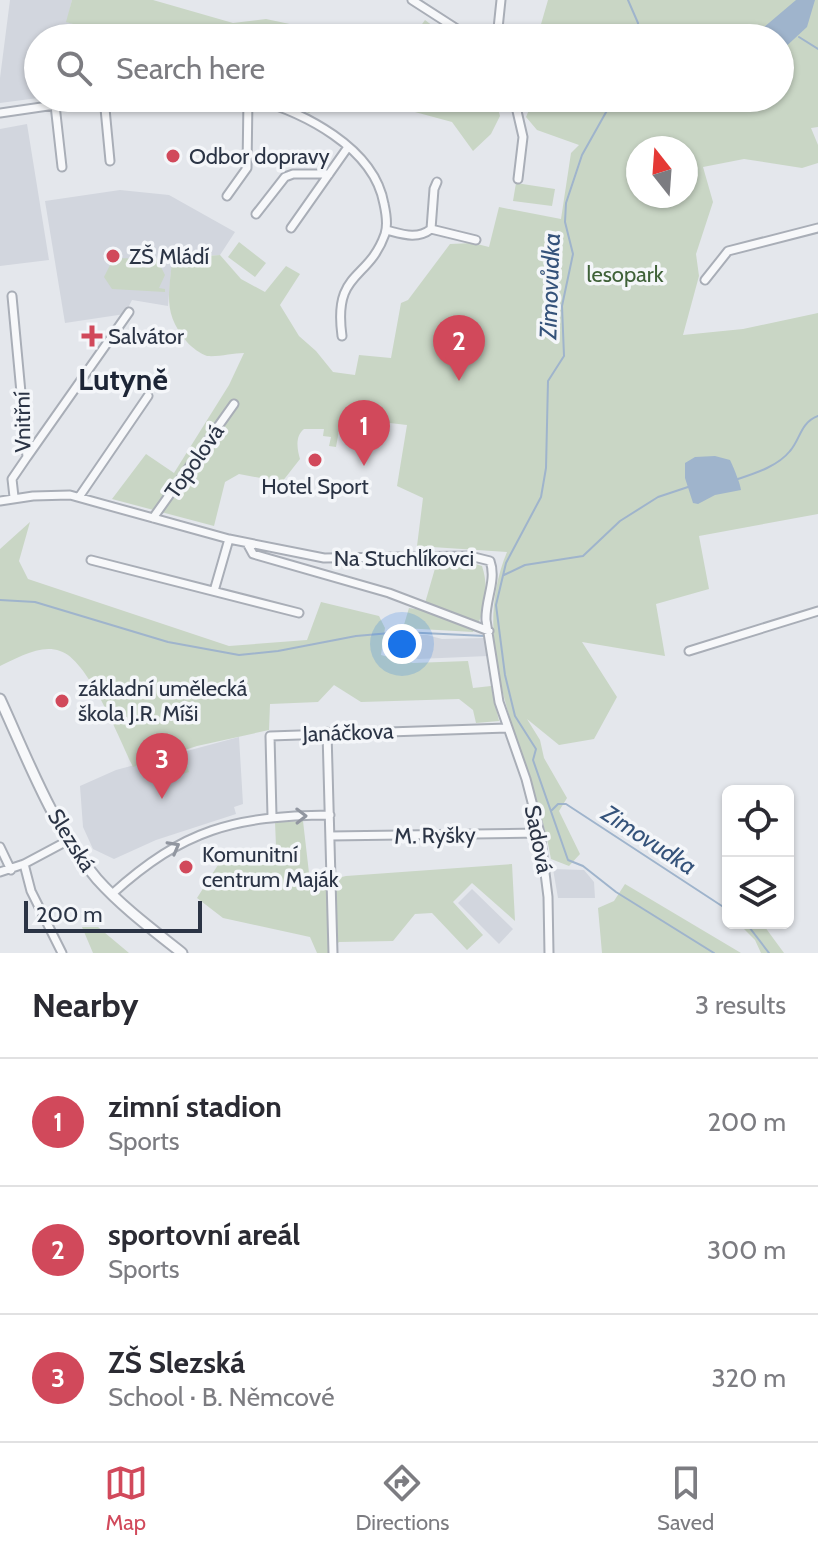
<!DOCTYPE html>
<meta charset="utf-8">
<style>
body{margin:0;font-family:Cabin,sans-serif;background:#f2f2f3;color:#2b2b33}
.controls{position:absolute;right:24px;bottom:24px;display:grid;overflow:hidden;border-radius:12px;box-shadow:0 2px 6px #0004}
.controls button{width:72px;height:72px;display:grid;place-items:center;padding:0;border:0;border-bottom:2px solid #e1e1e2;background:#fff;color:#2b2b33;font:40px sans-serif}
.compass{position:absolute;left:626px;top:136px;width:72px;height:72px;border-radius:50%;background:#fff;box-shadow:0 2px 6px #0004;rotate:343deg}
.scale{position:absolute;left:24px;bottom:20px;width:178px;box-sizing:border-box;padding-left:8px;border:4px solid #2b3445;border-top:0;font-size:22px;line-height:28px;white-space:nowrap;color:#2b3445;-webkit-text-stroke:6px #f4f6f9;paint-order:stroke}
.you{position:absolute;left:402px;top:644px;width:28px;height:28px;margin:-20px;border:6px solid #fff;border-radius:50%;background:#1a73e8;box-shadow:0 0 0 12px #1a73e833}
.badge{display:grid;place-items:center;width:52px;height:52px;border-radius:50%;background:#d1495b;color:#fff;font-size:26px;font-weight:700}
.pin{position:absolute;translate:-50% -66px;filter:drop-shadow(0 2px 4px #0008)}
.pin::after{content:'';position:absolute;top:42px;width:28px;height:24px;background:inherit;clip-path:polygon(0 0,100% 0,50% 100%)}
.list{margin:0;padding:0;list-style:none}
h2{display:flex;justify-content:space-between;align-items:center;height:104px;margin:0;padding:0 32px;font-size:34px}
h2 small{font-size:26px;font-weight:400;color:#7c7c81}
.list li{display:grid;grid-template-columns:52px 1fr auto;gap:24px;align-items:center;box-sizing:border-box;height:128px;padding:0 32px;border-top:2px solid #e1e1e2}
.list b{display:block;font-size:30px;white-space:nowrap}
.list p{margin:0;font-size:26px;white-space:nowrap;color:#7c7c81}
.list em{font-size:26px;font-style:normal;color:#7c7c81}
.icon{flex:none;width:44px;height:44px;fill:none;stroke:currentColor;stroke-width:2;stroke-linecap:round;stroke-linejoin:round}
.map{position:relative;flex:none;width:818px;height:953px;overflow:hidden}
.search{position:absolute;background:#fff;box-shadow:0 2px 6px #0004;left:24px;right:24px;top:24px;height:88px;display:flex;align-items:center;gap:20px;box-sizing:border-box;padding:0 28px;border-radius:44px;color:#7c7c81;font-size:30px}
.sheet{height:488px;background:#fff}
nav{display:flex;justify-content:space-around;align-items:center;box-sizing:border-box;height:112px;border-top:2px solid #e1e1e2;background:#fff;font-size:22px;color:#7c7c81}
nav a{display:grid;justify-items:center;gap:4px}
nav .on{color:#d1495b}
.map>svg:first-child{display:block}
</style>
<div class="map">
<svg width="818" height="953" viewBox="0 0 818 953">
<rect width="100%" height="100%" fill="#e4e7ec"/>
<!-- built -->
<path fill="#d2d6de" d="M10,0H72L67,22L114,36L113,38H38V98L0,103V78Z
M27,124L49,260L0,266V129Z
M120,190L169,195L235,232L220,255L193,257L173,248L168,306L132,300L125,314L65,323L45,201Z
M389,635H427L442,639L484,638L488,656L418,659L388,652Z
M239,737L243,804L234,807L236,814L156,840L114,859L93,849L83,827L80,786L116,770Z
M553,869L584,870L594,882L595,898H558Z
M472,889L513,929L499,944L458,903Z"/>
<!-- green -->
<path fill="#c9d6c5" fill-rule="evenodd" d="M72,0H153L233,23L266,19L356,38H113L114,36L66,22Z
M548,0H818V127L811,128L818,145V163L802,168L744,159L703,167L713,202L696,254L699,276L683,335L743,329L818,313V514L699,536L709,589L656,604L665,656L582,642L617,697L594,739L559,745L527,719L540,740L544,758L567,798L559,811L580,854L569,866L551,859C534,758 464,655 507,552L417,546L423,498L397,486L407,425L381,422L380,425L364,423L362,434L339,430L336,447L329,446L331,437L323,436L324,429H304C295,436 297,449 300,459L282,482L239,474L225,482L214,526L112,499L146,454L174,473L229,385L244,353C233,353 219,357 207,356C201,354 191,347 187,342C158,308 173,287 172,247L193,257L220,255L241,279L265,292L286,266L300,274L280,305L299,336L316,351L333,372L355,375L359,355L391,358L401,303L408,300L450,244L473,243L489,247L499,207L561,219L571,153L579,145L537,130L526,117L534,98H780V38H537ZM638,148H686V196H638Z
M425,20L449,38H412Z
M269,98H330L309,113Z
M363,98H495L500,116L491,134L473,151L452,122Z
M516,183L555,189L552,206L513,201Z
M239,242L266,263L255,277L228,257Z
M107,258L171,259V263H159L165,275L159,288L165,289V292L112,289L104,277L111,263H107Z
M30,522L19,561L28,579L229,646L307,640L321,602L379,616L385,628L381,655L413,663L468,661L473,688L491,686L499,721L476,723L473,710L459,699L361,702L334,685L318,702L270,704L269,730L197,746L133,767C120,740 88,659 60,651C40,644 18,658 0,666V549Z
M466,561L482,566C489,586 486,614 473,632L403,628L409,608L423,610L436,565Z
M184,755L189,772L155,782L150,766Z
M303,821L309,873L316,883L346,876L512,864L515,921L472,883L453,902L483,935L467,950L432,913L415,914L393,941L339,942L328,953H317L310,937L223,918L197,898L223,857L241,859L276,846L275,822Z
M625,884L741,953H602L598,908L614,901Z
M738,923H762L784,953H761L755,940Z
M82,927H98L129,953H93Z"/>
<!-- water -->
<path fill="#9fb4cc" d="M796,0H815L807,27L780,52V38H745L748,30L763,28Z
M715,456L730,460C733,466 741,485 741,490L715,495L698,504L693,503L685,478V463L695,457Z"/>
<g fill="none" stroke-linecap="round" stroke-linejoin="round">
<!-- stream -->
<path stroke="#9fb4cc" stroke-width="2" d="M628,0L638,23V38
M799,37L818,49
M614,98L582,155L566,203L565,222L573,254L562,306L564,356L548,381L546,468L541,497L506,563L496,605L505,675L515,716L536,749L533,760L568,860L583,866L616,892L714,953
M738,479C756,473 778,466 790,451C801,438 800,423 818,416
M504,575L525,565L583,556L620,521L658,497L688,487
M0,600L35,602L168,642L239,655L278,651L356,636L402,632L485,636
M552,810L558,804H566L728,910
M746,923L769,953"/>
<!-- minor casing -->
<g stroke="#a9aeb7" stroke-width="11">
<path id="minor" d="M412,0L471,38
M497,38L501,0
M104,98L110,161
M252,98C303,112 374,147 384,204C386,213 388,225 385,234C368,282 333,270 342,336
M514,98L523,137L518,179
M55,105L62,167
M0,113L103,98
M227,196L247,168L248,98
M256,214L285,177L293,174H329
M291,228L348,147
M431,229L476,240
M386,230C402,234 417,240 431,229L434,189L437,182
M705,280L728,251L818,228
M12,296L27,457L12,479L14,497
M27,457L129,312
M79,497L148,396
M0,501L33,496L70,495L229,539L324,558L470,556L490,561C497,580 485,600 486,620L499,702L526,779L540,833L548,897L549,953
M153,518L234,404
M247,543L253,554L389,593L489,631
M91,560L299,613
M214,591L229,539
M689,651L818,611
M327,732L333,953
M272,816L270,736L507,728
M330,836L540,833
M0,847L11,870
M24,864L31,891L62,953
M0,872L24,864L69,840
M112,894C184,829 234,816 330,815"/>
</g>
<!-- tertiary casing -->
<g stroke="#a9aeb7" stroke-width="13">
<path id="tertiary" d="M0,699C28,760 53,828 97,879C122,907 153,930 182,953"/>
</g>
<!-- minor -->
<use href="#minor" stroke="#f7f8fa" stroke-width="7"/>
<!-- tertiary -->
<use href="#tertiary" stroke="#f7f8fa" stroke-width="9"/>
</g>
<!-- one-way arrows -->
<defs><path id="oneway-chevron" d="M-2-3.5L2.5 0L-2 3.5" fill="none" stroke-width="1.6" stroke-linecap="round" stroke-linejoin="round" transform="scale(2)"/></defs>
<g stroke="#9196a0">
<use href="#oneway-chevron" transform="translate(301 816) rotate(-1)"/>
<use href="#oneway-chevron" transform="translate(174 847) rotate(-29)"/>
</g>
<!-- markers -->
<g fill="#d1495b" stroke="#f4f6f9" stroke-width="3">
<circle cx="173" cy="156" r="8"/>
<circle cx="113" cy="256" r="8"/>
<path d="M88 324h8v8h8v8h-8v8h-8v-8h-8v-8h8z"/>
<circle cx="315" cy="460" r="8"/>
<circle cx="62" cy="701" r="8"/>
<circle cx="186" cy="867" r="8"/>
</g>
<g text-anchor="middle" stroke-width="7" stroke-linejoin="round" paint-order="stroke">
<!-- poi labels -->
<g font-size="22" fill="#2b3445" stroke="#f4f6f9" text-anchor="start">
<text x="189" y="164">Odbor dopravy</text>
<text x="129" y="264">ZŠ Mládí</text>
<text x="108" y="344">Salvátor</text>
<text x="315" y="494" text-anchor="middle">Hotel Sport</text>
<text x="78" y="696">základní umělecká<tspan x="78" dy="25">škola J.R. Míši</tspan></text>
<text x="202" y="862">Komunitní<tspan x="202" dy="25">centrum Maják</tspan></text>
</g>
<!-- park labels -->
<g font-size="22" fill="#3f6138" stroke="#f4f6f9">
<text x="625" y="282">lesopark</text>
</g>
<!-- street labels -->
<g font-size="22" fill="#2b3445" stroke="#f4f6f9">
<text transform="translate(22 422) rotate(-91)" y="8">Vnitřní</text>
<text transform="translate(194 461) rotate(-55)" y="8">Topolová</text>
<text x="404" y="566">Na Stuchlíkovci</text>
<text transform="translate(348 732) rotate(-2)" y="8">Janáčkova</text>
<text transform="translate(435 835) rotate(-1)" y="8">M. Ryšky</text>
<text transform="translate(539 839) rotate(79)" y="8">Sadová</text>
<text transform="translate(72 840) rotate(58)" y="8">Slezská</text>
</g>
<!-- water labels -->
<g font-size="24" font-style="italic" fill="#34527a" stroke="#f4f6f9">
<text transform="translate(550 286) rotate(-88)" y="8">Zimovůdka</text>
<text transform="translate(649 840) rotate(33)" y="8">Zimovudka</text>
</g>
<!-- district labels -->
<g font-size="30" font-weight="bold" fill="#1d2536" stroke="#f4f6f9">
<text x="123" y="390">Lutyně</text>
</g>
</g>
</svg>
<div class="controls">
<button><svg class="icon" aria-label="locate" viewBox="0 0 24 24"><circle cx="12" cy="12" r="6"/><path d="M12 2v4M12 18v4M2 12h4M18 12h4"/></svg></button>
<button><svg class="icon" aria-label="layers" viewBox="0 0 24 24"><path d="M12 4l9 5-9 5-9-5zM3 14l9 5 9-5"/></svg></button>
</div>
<svg class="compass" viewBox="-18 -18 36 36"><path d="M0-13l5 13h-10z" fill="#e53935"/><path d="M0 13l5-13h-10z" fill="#7c7c81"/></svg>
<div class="scale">200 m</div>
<div class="you"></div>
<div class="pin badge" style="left:364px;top:466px">1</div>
<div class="pin badge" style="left:459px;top:381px">2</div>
<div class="pin badge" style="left:162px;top:799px">3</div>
<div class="search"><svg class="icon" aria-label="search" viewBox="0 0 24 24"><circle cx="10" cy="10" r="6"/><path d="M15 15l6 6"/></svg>Search here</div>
</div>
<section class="sheet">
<h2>Nearby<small>3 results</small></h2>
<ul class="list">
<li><span class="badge">1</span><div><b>zimní stadion</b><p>Sports</p></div><em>200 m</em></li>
<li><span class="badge">2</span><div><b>sportovní areál</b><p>Sports</p></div><em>300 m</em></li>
<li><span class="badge">3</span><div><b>ZŠ Slezská</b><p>School · B. Němcové</p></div><em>320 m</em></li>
</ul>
</section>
<nav>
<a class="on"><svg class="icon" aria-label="map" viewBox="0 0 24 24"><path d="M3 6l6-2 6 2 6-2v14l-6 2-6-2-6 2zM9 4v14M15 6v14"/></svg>Map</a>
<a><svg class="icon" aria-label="directions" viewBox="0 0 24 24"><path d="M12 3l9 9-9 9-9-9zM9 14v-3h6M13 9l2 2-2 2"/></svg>Directions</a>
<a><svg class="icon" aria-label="saved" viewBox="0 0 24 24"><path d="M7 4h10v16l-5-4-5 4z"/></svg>Saved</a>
</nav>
